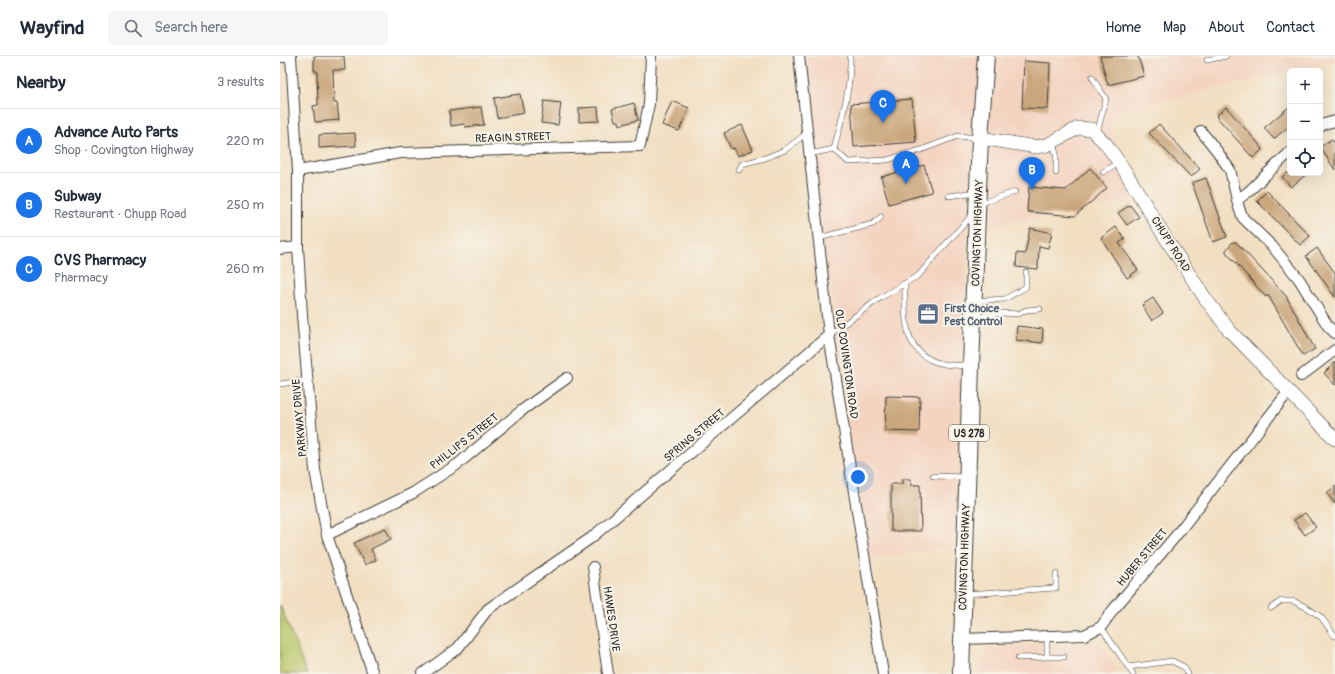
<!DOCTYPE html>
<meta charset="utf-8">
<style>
body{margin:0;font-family:Pangolin,sans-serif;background:#f6f6f7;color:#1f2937}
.controls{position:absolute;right:12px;top:12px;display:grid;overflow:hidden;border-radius:6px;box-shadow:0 4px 16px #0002}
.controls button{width:36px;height:36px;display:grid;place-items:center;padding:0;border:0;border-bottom:1px solid #e0e1e3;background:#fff;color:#1f2937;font:20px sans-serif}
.you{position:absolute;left:578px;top:421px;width:14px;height:14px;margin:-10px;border:3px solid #fff;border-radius:50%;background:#1a73e8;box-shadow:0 0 0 6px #1a73e833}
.badge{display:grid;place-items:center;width:26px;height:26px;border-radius:50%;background:#1a73e8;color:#fff;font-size:13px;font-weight:700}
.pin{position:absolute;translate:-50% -33px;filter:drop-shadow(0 1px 2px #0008)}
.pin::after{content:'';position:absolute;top:21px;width:14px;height:12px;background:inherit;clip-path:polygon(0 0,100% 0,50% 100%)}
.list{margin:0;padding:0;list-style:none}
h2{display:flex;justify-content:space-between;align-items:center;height:52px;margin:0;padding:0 16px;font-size:17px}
h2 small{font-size:13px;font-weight:400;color:#747a83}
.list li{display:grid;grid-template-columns:26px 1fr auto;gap:12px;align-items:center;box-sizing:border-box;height:64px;padding:0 16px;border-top:1px solid #e0e1e3}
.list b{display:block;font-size:15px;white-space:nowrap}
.list p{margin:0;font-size:13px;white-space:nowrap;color:#747a83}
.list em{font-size:13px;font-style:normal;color:#747a83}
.icon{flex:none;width:22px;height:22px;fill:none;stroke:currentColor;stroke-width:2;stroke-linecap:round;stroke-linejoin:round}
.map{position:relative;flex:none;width:1055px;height:618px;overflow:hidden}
header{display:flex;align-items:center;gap:24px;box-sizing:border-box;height:56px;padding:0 20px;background:#fff;border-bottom:1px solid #e0e1e3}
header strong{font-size:19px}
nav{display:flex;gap:22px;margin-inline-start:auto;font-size:14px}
.search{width:280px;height:36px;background:#f6f6f7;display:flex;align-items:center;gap:10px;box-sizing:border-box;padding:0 14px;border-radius:6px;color:#747a83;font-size:15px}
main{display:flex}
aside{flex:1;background:#fff}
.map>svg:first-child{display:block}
</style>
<header>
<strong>Wayfind</strong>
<div class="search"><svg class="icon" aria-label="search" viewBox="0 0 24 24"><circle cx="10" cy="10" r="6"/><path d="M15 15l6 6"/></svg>Search here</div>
<nav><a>Home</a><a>Map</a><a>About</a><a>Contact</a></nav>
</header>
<main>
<aside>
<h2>Nearby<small>3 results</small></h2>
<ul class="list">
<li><span class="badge">A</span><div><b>Advance Auto Parts</b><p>Shop · Covington Highway</p></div><em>220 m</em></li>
<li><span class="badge">B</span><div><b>Subway</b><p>Restaurant · Chupp Road</p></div><em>250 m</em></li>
<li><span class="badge">C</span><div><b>CVS Pharmacy</b><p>Pharmacy</p></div><em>260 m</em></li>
</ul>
</aside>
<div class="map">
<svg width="1055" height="618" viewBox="0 0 1055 618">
<rect width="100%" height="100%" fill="#f7f3e8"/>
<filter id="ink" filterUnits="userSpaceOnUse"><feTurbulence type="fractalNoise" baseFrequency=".025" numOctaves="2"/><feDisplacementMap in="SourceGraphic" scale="8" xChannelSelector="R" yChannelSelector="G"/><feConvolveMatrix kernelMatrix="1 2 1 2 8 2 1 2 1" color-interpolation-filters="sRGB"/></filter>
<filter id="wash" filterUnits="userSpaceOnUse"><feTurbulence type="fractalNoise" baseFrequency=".012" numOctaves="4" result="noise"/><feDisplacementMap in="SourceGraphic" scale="16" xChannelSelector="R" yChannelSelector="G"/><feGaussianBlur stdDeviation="0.9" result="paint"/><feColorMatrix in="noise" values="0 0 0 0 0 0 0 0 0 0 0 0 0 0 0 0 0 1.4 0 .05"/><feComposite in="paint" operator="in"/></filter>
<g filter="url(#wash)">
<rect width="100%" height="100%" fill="#f2dfc2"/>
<!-- built -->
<path fill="#f4d3c0" d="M520,0H1055V5L838,55L830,70L856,139L847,146L722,168L689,167L676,490L587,505Z
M820,586L839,618H699V608L706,595L711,591L763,587Z"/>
<!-- green -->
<path fill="#bac86a" stroke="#6b7243" d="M0,549L3,556L27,618H0Z"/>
<g id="blocks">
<!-- building -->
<path fill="#caa67c" d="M34,0H64L65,14H53L54,47H57L59,64L35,66L33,50L38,49L37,15H34Z
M820,0H858L864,20L828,29Z
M744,5L770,7L768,53L742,52Z
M240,38L244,57L217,62L214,42Z
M632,43L636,86L574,91L571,48Z
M264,45L281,47L278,69L261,67Z
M392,45L409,52L399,75L382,69Z
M354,47L358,64L340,69L339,65H335L332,53Z
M1010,50V69L994,83L984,72Z
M201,51L204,69L185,71L184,68L171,70L169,55Z
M318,51L319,65L299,66V52Z
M946,51L983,93L973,102L936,60Z
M879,68L920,113L911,121L869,77Z
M462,69L473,94L458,100L454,92L451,93L444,77Z
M75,77L76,90L39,92V79Z
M1052,83L1055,88V114L1040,91Z
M644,109L652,136L609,148L601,121Z
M810,112L827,132L795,160L749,156L747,154L749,131L786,134Z
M1007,117H1028L1011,131L1002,121Z
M926,122L947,181L933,186L912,127Z
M987,135L1030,180L1020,189L977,145Z
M850,149L859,161L847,169L838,157Z
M836,171L845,183L839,187L858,214L847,222L821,182Z
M750,172L772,177L768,192L759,190L758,213L736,211L737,197L745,198Z
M953,186H956L1006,240L1035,293L1023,300L988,239L986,241L946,196V194Z
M1037,192L1055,217V241L1026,200Z
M873,242L883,257L872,265L862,249Z
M737,270L763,273L762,287L736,284Z
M1055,306V329L1044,317Z
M606,340L640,341L639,376L605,375Z
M622,423H631V429H640L641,475H611V428H622Z
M1055,430V448L1047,437Z
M1025,457L1036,471L1025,479L1014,464Z
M105,472L111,483L91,493L96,504L85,509L74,487Z"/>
</g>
</g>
<g filter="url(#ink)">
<use href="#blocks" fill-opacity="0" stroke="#3c3935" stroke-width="1"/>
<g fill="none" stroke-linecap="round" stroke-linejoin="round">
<!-- service casing -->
<g stroke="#3c3935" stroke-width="6">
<path id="service" d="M927,4L946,0
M812,21L826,43L817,77
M773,87L776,98V117
M554,93C562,61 571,33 570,0
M529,98L554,93L568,106L607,104L641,94L678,80L699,82
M459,114L462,108L485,102L505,94L527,77
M823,116L838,107
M669,140L696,136
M701,147L735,136
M539,182L593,168L601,161
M625,227C625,257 621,294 656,306C666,310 679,309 690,310
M695,245L725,243L746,231V216
M696,261L723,257L738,258L746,254L760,253
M549,279L600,242L639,219L657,198L693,158
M0,328L28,324
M653,420L686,421
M686,538L776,532V518
M991,552L1001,545H1013L1026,551L1041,561L1055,580
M821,571L853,618
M767,580V601H784
M738,602L767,601
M848,611L892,605L904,611L908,618"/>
</g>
<!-- minor casing -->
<g stroke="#3c3935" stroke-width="12">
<path id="minor" d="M11,0L18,115V191L22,259L35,414L47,479L93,618
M519,0L549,279L603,618
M0,1H11
M1040,71L1044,68L1055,65
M921,75L937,95L950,114L959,152L963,162L992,190L1019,223L1048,270L1055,277
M18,115L120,97L360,90L369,48L371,0
M957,144L968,136L1010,96
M0,193L18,191
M1021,320L1055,294
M47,479L133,437L178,408L241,355L287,322
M313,511L328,618
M681,583L804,579L821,571L833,554L894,482L1009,335
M142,618L178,592L208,553L311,482L549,279"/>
</g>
<!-- tertiary casing -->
<g stroke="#3c3935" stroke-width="14">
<path id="tertiary" d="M700,82L756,91L767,89L798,72L811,73L826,88L843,112L885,181L925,242L949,274L1055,383"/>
</g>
<!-- primary casing -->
<g stroke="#3c3935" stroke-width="18">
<path id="primary" d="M681,618L691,310L700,82L706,0"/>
</g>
<!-- service -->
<use href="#service" stroke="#fff" stroke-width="5"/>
<!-- minor -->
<use href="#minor" stroke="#fff" stroke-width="10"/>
<!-- tertiary -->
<use href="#tertiary" stroke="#fff" stroke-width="13"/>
<!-- primary -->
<use href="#primary" stroke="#fff" stroke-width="16"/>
</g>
</g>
<!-- icons -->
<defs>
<g id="office-square" transform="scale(1.15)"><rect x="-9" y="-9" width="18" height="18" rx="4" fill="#5c6f8a" stroke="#f7f3e8"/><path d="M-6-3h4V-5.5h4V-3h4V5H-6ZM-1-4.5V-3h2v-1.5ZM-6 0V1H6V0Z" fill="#fff"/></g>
</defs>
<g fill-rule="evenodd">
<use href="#office-square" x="648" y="258"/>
</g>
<g text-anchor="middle" stroke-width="4" stroke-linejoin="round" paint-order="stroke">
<!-- shield labels -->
<rect fill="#f7f3e8" stroke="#5e5c59" stroke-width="1" x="669" y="369" width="40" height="16" rx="3"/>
<g font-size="10" font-weight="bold" fill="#1c1c1c">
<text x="689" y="381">US 278</text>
</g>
<!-- street labels -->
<g font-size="11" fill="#1c1c1c" stroke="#f7f3e8">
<text transform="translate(233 81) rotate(-2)" y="4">REAGIN STREET</text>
<text transform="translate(697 177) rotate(-88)" y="4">COVINGTON HIGHWAY</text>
<text transform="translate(891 188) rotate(58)" y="4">CHUPP ROAD</text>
<text transform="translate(567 308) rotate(82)" y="4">OLD COVINGTON ROAD</text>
<text transform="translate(19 362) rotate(-95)" y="4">PARKWAY DRIVE</text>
<text transform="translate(414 379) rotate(-40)" y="4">SPRING STREET</text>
<text transform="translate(184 385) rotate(-38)" y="4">PHILLIPS STREET</text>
<text transform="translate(684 501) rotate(-88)" y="4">COVINGTON HIGHWAY</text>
<text transform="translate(862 501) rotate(-50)" y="4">HUBER STREET</text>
<text transform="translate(332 563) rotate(82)" y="4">HAWES DRIVE</text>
</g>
<!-- service labels -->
<g font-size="11" font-weight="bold" fill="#4e5e75" stroke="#f7f3e8" text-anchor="start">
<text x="664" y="256">First Choice<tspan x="664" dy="13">Pest Control</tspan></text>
</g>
</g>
</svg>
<div class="controls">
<button>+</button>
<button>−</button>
<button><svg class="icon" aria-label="locate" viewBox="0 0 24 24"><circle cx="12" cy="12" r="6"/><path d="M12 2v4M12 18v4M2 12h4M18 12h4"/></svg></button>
</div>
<div class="you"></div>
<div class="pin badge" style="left:626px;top:128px">A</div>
<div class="pin badge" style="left:752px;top:134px">B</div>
<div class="pin badge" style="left:603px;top:67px">C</div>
</div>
</main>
